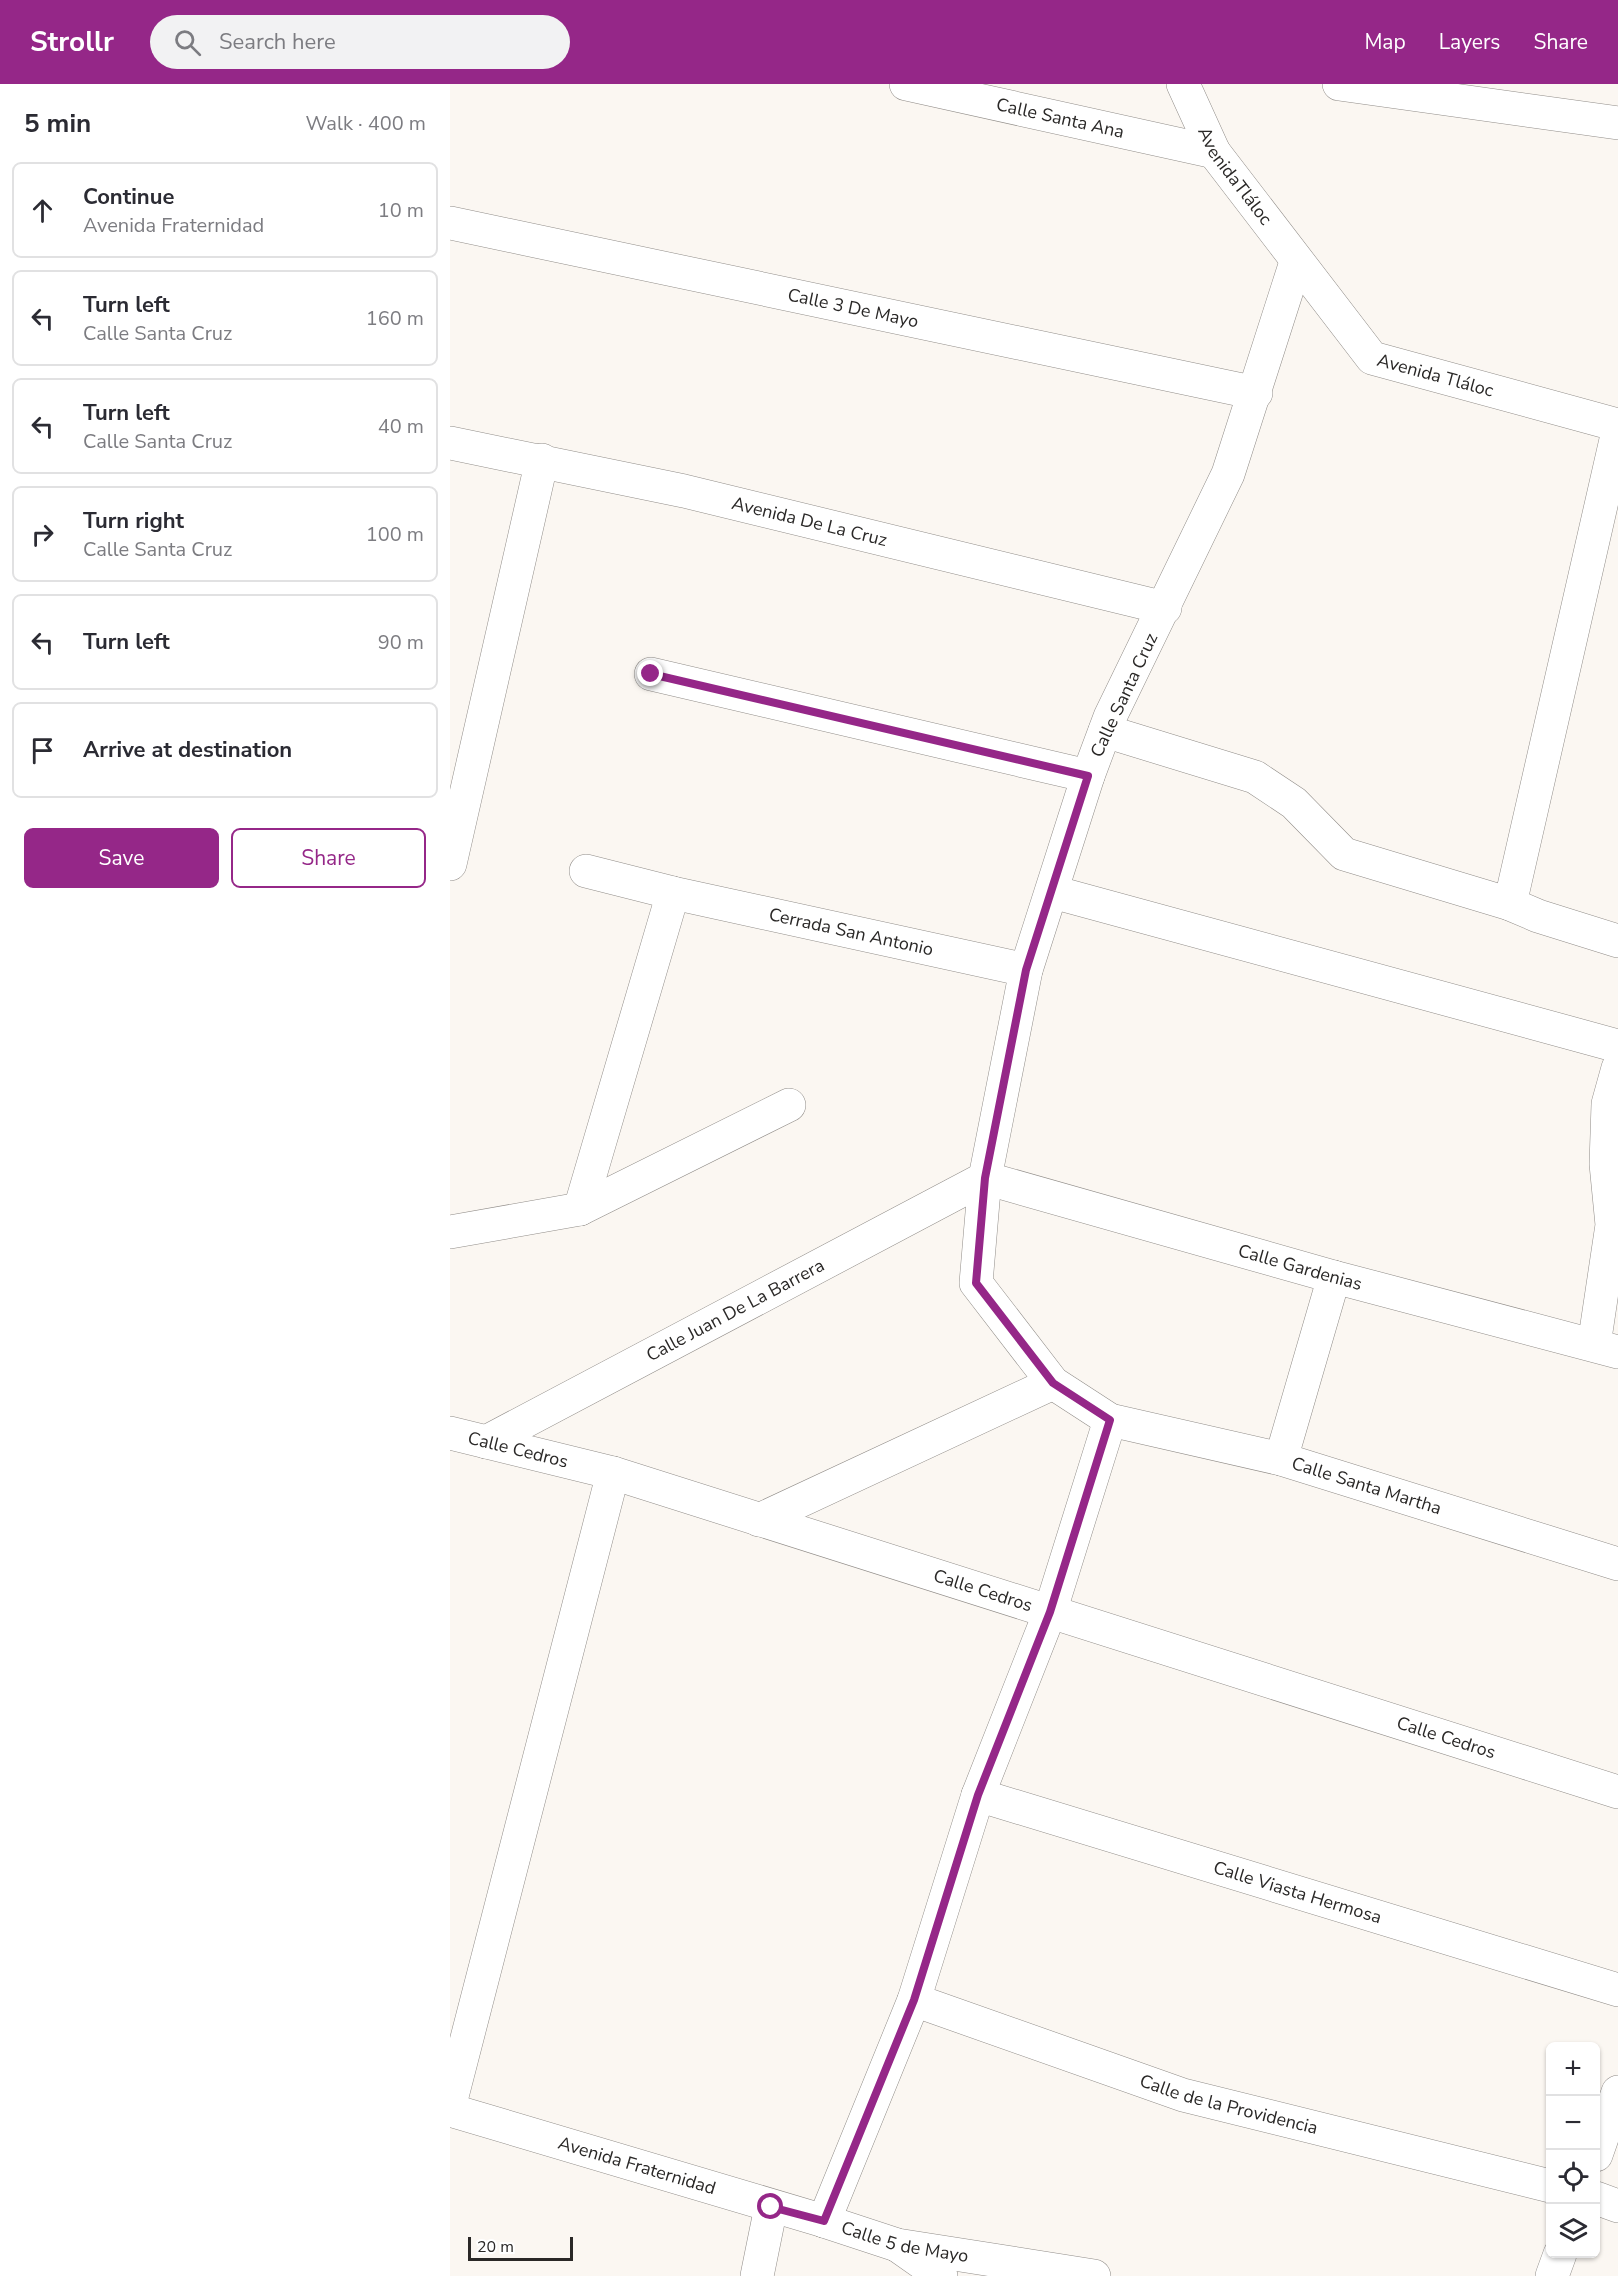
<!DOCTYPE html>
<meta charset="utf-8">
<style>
body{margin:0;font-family:"Nunito Sans",sans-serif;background:#f2f2f3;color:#2b2b33}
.controls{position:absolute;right:18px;bottom:18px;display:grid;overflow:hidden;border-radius:9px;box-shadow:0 2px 4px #0004}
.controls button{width:54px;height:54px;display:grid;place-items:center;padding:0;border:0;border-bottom:2px solid #e1e1e2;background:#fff;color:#2b2b33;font:30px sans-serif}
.scale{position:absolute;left:18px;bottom:15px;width:105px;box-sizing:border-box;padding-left:6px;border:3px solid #2a2827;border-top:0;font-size:16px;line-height:21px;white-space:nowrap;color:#2a2827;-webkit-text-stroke:4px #fff;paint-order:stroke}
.stop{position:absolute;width:18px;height:18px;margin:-14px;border:4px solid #952788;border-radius:50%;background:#fff}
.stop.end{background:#952788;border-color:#fff;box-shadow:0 2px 6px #0008}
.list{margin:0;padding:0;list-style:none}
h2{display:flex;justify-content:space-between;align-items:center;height:78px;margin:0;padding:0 24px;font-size:26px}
h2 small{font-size:20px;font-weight:400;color:#7c7c81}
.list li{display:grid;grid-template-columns:39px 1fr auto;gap:18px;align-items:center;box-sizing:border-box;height:96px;margin:0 12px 12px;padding:0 12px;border:2px solid #e1e1e2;border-radius:9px}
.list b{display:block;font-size:22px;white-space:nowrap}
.list p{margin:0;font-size:20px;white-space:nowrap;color:#7c7c81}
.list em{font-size:20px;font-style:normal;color:#7c7c81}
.actions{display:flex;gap:12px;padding:18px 24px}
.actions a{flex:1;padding:14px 0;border:2px solid #952788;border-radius:9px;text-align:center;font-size:21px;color:#952788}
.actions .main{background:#952788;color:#fff}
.icon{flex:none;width:33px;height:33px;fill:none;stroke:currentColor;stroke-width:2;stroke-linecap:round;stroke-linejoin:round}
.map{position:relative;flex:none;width:1168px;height:2192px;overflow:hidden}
header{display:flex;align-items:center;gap:36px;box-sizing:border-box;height:84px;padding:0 30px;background:#952788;color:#fff}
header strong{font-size:28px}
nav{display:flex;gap:33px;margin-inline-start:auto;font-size:21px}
.search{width:420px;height:54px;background:#f2f2f3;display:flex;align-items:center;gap:15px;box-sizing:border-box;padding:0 21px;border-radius:33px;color:#7c7c81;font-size:22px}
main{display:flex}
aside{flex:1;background:#fff}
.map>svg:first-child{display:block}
</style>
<header>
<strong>Strollr</strong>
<div class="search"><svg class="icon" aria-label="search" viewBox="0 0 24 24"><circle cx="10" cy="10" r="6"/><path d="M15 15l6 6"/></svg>Search here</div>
<nav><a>Map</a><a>Layers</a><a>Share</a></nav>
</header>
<main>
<aside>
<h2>5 min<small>Walk · 400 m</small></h2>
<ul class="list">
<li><svg class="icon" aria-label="ahead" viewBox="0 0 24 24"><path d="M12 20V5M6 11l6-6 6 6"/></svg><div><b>Continue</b><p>Avenida Fraternidad</p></div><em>10 m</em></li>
<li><svg class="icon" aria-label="left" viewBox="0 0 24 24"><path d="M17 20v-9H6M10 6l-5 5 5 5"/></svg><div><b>Turn left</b><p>Calle Santa Cruz</p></div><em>160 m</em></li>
<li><svg class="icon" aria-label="left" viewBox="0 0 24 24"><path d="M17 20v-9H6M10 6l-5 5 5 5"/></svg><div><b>Turn left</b><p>Calle Santa Cruz</p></div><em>40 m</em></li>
<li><svg class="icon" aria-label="right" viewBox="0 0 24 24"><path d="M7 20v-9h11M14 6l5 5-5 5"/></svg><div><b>Turn right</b><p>Calle Santa Cruz</p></div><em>100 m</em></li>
<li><svg class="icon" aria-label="left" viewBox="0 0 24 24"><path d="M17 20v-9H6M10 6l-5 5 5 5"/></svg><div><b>Turn left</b></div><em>90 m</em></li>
<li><svg class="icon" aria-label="arrive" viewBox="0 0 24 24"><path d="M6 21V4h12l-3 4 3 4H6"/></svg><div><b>Arrive at destination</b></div></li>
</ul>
<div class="actions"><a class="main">Save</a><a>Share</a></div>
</aside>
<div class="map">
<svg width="1168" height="2192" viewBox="0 0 1168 2192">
<rect width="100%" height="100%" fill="#fbf7f2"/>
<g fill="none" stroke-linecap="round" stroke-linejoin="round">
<!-- minor casing -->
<g stroke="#918d89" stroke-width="34">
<g id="minor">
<path id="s1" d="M456,0L764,68"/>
<path d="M889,0L1168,39"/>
<path id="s2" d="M0,139L806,309"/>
<path id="s3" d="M846,178L778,390L660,633L638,692L576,886L535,1094L526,1199L603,1299L660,1336L831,1375L1168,1480"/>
<path id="s4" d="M0,359L234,407L715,524"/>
<path d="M201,590L638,692"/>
<path d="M655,647L805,693L844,719L894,770L1060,820L1088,832L1168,857"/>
<path d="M0,780L92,376"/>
<path id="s5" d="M136,787L223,809L576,886"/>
<path d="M603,808L1168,962"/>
<path d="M1060,820L1168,347"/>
<path d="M130,1125L223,809"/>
<path d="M0,1148L130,1125L339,1021"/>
<path d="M1144,1261L1162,1141L1156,1080L1158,1020L1168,984"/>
<path id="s6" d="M0,1349L163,1389L1168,1708"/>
<path id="s7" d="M36,1358L535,1094L884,1193L1168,1268"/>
<path d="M831,1375L884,1193"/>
<path d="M309,1436L603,1299"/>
<path id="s8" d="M528,1711L1168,1906"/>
<path id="s9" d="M464,1916L733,2011L1100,2102"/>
<path d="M0,2020L163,1389"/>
<path d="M1146,2071L1168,2008"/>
<path d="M1146,2114L1168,2122"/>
<path d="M374,2137L464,1916L528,1711L600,1528L660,1336"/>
<path d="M447,2161L491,2192"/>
<path d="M307,2192L321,2123"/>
<path d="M1102,2192L1110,2170"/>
</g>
</g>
<!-- tertiary casing -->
<g stroke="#918d89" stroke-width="34">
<g id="tertiary">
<path id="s10" d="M374,2137L447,2161L644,2192"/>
</g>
</g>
<!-- secondary casing -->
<g stroke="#918d89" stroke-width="34">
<g id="secondary">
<path id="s11" d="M733,0L764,68L922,274L1168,341"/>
<path id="s12" d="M0,2026L374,2137"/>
</g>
</g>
<!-- minor -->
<use href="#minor" stroke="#fff" stroke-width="33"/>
<!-- tertiary -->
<use href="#tertiary" stroke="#fff" stroke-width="33"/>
<!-- secondary -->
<use href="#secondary" stroke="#fff" stroke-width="33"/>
</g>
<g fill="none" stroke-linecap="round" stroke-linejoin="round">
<!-- route -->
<path stroke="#952788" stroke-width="8" d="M201,590L638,692L576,886L535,1094L526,1199L603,1299L660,1336L600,1528L528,1711L464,1916L374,2137L321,2123"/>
</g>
<g text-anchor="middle" stroke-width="6" stroke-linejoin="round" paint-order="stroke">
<!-- street labels -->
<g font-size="18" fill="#2a2827" stroke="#fff">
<text dy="6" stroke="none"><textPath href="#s1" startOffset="158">Calle Santa Ana</textPath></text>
<text dy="6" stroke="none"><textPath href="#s11" startOffset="106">AvenidaTláloc</textPath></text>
<text dy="6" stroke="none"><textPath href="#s2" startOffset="412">Calle 3 De Mayo</textPath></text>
<text dy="6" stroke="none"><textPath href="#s11" startOffset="400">Avenida Tláloc</textPath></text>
<text dy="6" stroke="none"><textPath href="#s4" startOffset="368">Avenida De La Cruz</textPath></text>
<text transform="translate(674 611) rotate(-65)" y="6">Calle Santa Cruz</text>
<text dy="6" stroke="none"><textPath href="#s5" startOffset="272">Cerrada San Antonio</textPath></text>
<text dy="6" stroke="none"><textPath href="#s7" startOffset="892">Calle Gardenias</textPath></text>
<text dy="6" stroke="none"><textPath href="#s7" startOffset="282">Calle Juan De La Barrera</textPath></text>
<text dy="6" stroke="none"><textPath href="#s6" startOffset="70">Calle Cedros</textPath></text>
<text dy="6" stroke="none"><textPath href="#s3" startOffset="1536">Calle Santa Martha</textPath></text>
<text dy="6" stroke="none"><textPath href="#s6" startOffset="556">Calle Cedros</textPath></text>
<text dy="6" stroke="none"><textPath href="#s6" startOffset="1042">Calle Cedros</textPath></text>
<text dy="6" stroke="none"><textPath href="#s8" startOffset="334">Calle Viasta Hermosa</textPath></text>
<text dy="6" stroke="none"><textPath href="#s9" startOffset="332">Calle de la Providencia</textPath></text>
<text dy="6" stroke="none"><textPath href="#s12" startOffset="195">Avenida Fraternidad</textPath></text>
<text dy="6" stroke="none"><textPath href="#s10" startOffset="84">Calle 5 de Mayo</textPath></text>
</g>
</g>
</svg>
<div class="controls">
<button>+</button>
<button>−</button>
<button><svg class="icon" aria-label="locate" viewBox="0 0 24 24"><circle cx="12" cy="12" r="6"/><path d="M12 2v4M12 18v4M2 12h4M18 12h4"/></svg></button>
<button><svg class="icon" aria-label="layers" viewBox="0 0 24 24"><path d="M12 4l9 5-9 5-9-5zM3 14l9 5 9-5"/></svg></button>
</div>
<div class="scale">20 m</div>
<div class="stop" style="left:321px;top:2123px"></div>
<div class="stop end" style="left:201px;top:590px"></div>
</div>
</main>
